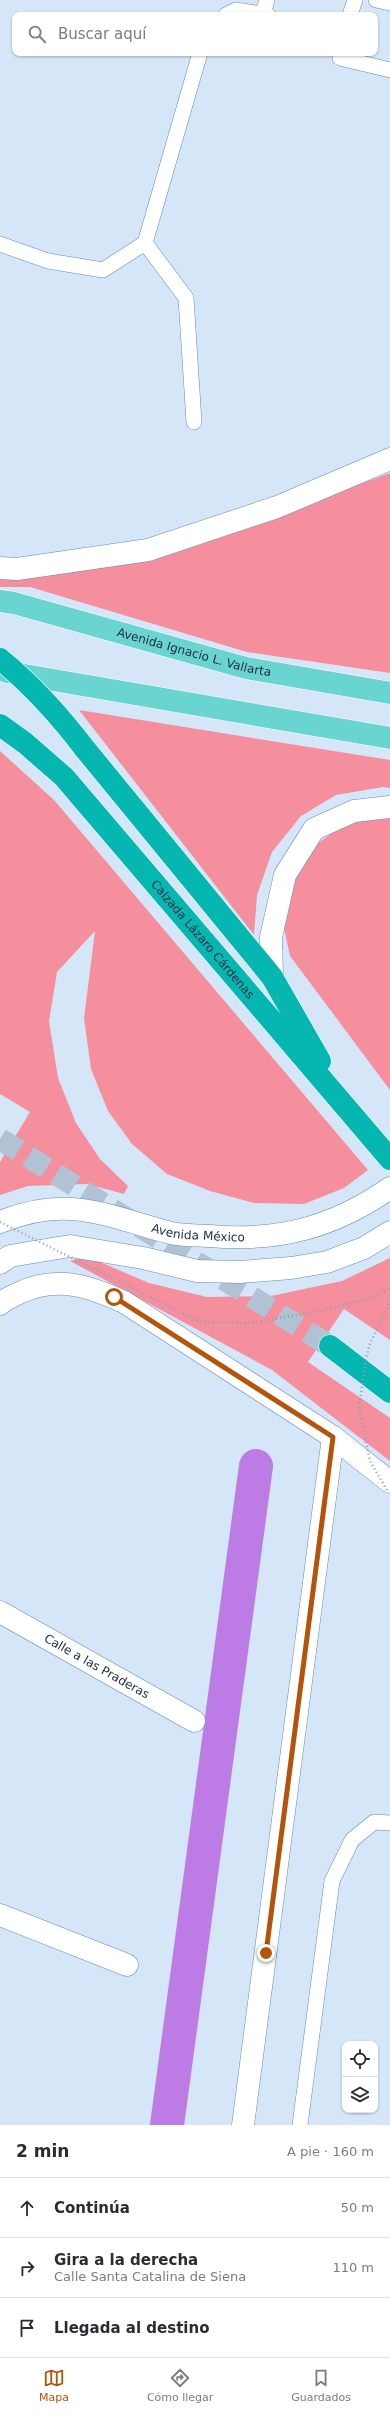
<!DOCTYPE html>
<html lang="es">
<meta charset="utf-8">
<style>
body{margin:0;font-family:"DejaVu Sans",sans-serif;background:#f2f2f3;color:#2b2b33}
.controls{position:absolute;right:12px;bottom:12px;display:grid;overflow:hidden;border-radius:8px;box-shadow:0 1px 3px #0004}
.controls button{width:36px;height:36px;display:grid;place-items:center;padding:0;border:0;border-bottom:1px solid #e1e1e2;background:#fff;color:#2b2b33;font:20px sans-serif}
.stop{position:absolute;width:12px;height:12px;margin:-9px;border:3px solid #b45309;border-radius:50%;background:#fff}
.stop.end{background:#b45309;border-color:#fff;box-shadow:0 1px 4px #0008}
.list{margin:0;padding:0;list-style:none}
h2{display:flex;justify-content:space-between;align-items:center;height:52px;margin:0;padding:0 16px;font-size:17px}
h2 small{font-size:13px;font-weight:400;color:#7c7c81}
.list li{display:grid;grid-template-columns:26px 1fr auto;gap:12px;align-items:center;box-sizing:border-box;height:60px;padding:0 16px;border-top:1px solid #e1e1e2}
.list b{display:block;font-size:15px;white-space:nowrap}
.list p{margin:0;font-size:13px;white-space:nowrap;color:#7c7c81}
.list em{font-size:13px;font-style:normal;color:#7c7c81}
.icon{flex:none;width:22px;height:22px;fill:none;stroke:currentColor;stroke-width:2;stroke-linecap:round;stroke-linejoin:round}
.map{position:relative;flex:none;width:390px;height:2125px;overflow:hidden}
.search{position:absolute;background:#fff;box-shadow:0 1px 3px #0004;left:12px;right:12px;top:12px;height:44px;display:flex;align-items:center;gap:10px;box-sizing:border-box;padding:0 14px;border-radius:8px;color:#7c7c81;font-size:15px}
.sheet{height:232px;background:#fff}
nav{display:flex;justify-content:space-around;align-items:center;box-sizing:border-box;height:56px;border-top:1px solid #e1e1e2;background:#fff;font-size:11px;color:#7c7c81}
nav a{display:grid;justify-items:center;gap:2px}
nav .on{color:#b45309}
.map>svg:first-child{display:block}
</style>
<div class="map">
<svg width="390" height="2125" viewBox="0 0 390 2125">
<rect width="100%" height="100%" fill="#d5e6f9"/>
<!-- green -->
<path fill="#f58f9e" d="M390,473V673L247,652L30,587H0V576L166,555Z
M79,710L390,760V788L383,787L336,795L301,816L272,852L257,895L254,935Z
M0,751L54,800L368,1170L344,1188L304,1204L254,1203L210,1191L167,1174L132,1144L108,1111L91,1069L84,1018L95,931L57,972L49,1021L58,1078L76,1123L100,1159L128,1186L124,1194L87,1184L28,1186L0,1195V1162L30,1112L0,1094Z
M390,816V1090L290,956L284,928L296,871L314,846L339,828L368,817Z
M88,1257L149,1283L207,1297L271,1296L342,1281L390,1258V1340L344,1309L308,1362L390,1418V1461L272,1370L70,1261Z"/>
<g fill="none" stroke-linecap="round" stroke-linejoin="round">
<!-- canal -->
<path stroke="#bc7be5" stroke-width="34" d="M167,2125L256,1466"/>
<!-- motorway-tunnel -->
<path stroke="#b1c2d5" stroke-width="22" stroke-dasharray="22 11" stroke-linecap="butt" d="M0,1139L330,1346"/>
<!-- service casing -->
<g stroke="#648bb6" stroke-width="16">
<path id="service" d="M376,0L390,3
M263,14L267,0
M226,15L236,10L268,15
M350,15L355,0
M341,53L340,58L390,70
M145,243L186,298L194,422
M0,244L48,261L103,270L145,243L200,53
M300,2125L332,1881L352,1840L374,1822L390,1823"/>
</g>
<!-- minor casing -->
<g stroke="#648bb6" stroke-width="23">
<g id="minor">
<path d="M0,1304C5,1299 13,1296 19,1293C57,1275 89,1286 124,1302L333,1437L390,1482"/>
<path id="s1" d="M0,1612L194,1721"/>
<path d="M0,1915L127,1965"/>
<path d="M243,2125L333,1437"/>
</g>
</g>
<!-- secondary casing -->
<g stroke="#648bb6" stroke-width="23">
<g id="secondary">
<path d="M0,568L17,569L148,550L277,507L390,459"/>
<path d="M272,977L271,937L285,875L314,829L354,811L390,807"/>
<path id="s2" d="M0,1222C68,1194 106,1216 171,1233C183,1236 197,1235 210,1236C279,1242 334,1227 390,1188"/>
<path d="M0,1263L10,1256L70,1246L143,1258L197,1271L240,1272L291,1268L327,1262L364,1248L390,1232"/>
</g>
</g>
<!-- primary casing -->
<g stroke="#fff" stroke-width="23">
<g id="primary">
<path id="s3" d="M0,601L14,603L246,668L390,693"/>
<path d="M7,672L390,738"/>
</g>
</g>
<!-- motorway casing -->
<g stroke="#fff" stroke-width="23">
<g id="motorway">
<path id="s4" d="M0,725L25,743L64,777L390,1159"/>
<path d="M85,749L272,977L320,1061"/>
<path d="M330,1346L390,1392"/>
</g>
</g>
<!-- service -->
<use href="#service" stroke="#fff" stroke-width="15"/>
<!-- minor -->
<use href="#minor" stroke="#fff" stroke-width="22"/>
<!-- secondary -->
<use href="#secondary" stroke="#fff" stroke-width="22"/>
<!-- primary -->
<use href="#primary" stroke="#6ad4d0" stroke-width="22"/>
<!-- motorway -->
<use href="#motorway" stroke="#06b7b1" stroke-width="22"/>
<!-- motorway-bridge casing -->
<g stroke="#fff" stroke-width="23" stroke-linecap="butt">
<path id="motorway-bridge" d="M0,659C33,686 59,715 85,749"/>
</g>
<!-- path-bridge -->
<path stroke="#8fa0b3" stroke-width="2.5" stroke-dasharray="1 3" stroke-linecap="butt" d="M0,1222L200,1322L249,1323L310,1313L367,1299L390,1288
M387,1490L370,1461L359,1408L366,1358L370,1344L390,1301"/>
<!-- motorway-bridge -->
<use href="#motorway-bridge" stroke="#06b7b1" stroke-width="22"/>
</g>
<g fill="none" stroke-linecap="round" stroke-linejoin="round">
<!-- route -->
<path stroke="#b45309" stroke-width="5" d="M114,1297L333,1437L266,1953"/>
</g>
<g text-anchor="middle" stroke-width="4" stroke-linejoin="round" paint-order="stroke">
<!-- street labels -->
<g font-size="12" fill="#203143" stroke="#eaf2fc">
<text dy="4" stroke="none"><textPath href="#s3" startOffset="201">Avenida Ignacio L. Vallarta</textPath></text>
<text dy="4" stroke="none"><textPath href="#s4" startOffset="296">Calzada Lázaro Cárdenas</textPath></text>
<text dy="4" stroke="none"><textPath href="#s2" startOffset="203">Avenida México</textPath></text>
<text dy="4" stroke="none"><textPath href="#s1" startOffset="111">Calle a las Praderas</textPath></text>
</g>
</g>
</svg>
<div class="controls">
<button><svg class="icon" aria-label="locate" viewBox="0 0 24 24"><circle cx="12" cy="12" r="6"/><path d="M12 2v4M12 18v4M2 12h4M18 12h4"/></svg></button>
<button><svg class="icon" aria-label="layers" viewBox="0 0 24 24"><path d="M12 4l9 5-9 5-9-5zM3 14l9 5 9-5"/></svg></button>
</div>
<div class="stop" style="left:114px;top:1297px"></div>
<div class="stop end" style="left:266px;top:1953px"></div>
<div class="search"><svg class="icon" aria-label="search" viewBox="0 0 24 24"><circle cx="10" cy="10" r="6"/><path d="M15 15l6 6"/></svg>Buscar aquí</div>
</div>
<section class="sheet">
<h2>2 min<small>A pie · 160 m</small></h2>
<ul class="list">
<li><svg class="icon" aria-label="ahead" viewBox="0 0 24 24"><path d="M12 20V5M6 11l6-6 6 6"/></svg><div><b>Continúa</b></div><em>50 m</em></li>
<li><svg class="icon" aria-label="right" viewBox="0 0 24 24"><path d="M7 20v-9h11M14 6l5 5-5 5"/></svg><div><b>Gira a la derecha</b><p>Calle Santa Catalina de Siena</p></div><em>110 m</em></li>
<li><svg class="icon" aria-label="arrive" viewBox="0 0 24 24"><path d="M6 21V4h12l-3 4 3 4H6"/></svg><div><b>Llegada al destino</b></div></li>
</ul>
</section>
<nav>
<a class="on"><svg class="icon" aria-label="map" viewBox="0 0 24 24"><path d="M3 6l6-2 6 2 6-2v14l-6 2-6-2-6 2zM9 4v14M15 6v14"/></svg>Mapa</a>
<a><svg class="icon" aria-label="directions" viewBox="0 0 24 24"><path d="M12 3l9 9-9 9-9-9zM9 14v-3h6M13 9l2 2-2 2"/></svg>Cómo llegar</a>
<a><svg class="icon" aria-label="saved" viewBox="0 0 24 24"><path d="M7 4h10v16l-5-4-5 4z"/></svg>Guardados</a>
</nav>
